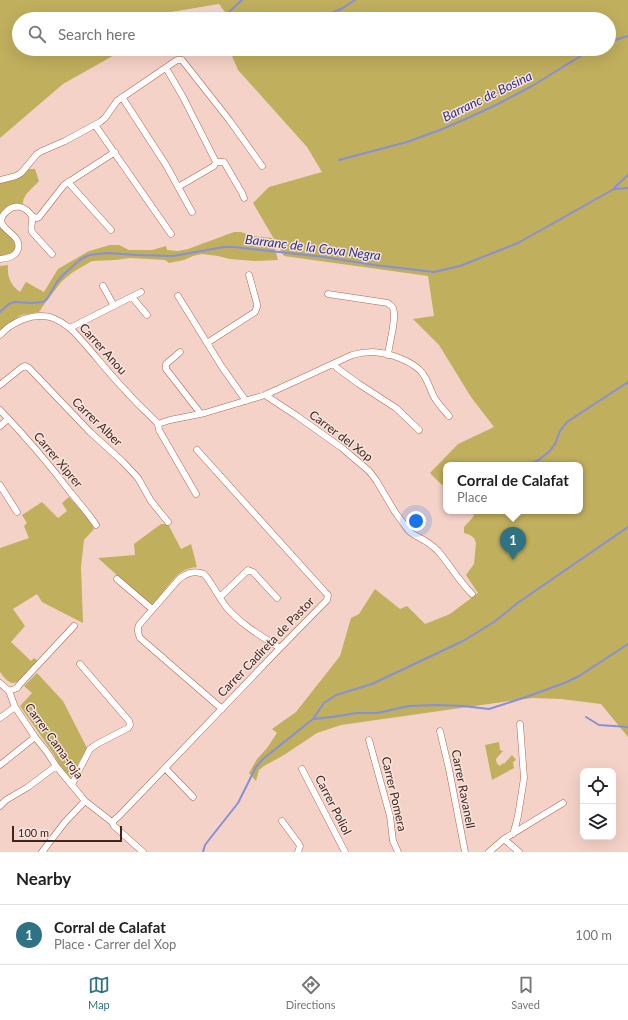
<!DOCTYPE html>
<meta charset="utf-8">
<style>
body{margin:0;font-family:Lato,sans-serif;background:#f6f6f6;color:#202124}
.controls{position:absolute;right:12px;bottom:12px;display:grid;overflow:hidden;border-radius:8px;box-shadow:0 4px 16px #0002}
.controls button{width:36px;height:36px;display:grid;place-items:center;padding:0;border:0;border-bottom:1px solid #e0e0e0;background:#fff;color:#202124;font:20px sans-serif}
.scale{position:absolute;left:12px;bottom:10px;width:110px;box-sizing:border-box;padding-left:4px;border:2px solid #43231a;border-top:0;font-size:11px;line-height:14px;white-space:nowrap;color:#43231a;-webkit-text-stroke:3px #f5e4de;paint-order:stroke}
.you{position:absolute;left:416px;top:521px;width:14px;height:14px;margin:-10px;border:3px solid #fff;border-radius:50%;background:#1a73e8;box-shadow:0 0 0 6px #1a73e833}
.badge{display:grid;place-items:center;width:26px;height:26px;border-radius:50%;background:#2f7283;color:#fff;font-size:13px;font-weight:700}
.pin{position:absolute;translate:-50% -33px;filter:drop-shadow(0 1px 2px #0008)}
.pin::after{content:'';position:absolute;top:21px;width:14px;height:12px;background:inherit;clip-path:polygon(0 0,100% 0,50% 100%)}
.popup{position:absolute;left:443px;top:462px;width:140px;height:52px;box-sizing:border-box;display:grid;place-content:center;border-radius:8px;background:#fff;filter:drop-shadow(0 1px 3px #0005);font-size:13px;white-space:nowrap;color:#757577}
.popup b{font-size:15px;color:#202124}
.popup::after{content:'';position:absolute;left:50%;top:100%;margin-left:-8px;border:8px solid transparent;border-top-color:#fff}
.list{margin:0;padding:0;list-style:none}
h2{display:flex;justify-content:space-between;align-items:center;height:52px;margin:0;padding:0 16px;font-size:17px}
h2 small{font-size:13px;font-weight:400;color:#757577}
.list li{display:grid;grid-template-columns:26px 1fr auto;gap:12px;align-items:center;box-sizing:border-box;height:60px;padding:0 16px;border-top:1px solid #e0e0e0}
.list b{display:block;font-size:15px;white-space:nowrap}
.list p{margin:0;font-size:13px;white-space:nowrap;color:#757577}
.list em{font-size:13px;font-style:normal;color:#757577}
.icon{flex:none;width:22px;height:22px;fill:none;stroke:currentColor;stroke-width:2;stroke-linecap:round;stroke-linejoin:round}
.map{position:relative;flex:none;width:628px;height:852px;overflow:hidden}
.search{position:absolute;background:#fff;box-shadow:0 4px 16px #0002;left:12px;right:12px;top:12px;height:44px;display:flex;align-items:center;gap:10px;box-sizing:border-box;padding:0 14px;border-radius:22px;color:#757577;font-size:15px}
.sheet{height:112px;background:#fff}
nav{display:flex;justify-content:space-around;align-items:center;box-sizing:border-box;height:56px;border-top:1px solid #e0e0e0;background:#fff;font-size:11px;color:#757577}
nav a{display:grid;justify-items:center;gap:2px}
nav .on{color:#2f7283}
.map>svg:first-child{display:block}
</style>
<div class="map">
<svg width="628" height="852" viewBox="0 0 628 852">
<rect width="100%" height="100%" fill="#f5d2c8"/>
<!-- green -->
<path fill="#c0af5d" d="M0,0H628V737L601,704L561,699L532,698L341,725L317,733L284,755L264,766L259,770L256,781L249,773L257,759L267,748L277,733L272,729L296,712L340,656L351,618L359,614L375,589L400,609L407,606L425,624L450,614L478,593L466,575L474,564L476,543L474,538L470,535L464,533V527L474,516L472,511H580V465H446V484L442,485L430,473L458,444L494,427L471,397L439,345L413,319L434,316L428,276L284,256L253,203L269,187L322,172L307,147L238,70L229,49H609V19H225V12L219,4L153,15L150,19H19V49H125L63,84L0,138Z
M29,169H35L39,181C34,187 22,195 23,204C13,202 4,205 0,215V183C12,180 21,179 29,169Z
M0,227C5,232 19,241 14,250C14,252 11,254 10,254C7,255 3,255 0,256Z
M234,232H241L252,236L272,238L278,260L255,261L230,259L218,256L202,254L193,256L184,260L169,263L165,260L130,258L115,260L92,261L73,272L62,281L45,303L39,312L21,315L0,330V266L8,265C7,276 10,285 20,292L26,282L44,292L58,269L89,251L110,245H119L129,250H152L166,246L167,250L178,251L188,249Z
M69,497L87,517L94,529L84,540L81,567L83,623L42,602L37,594L13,609L25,626L11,642L31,661L34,658L38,661C33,666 19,684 13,683C8,683 3,676 0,672V548L29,538L24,526L27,523L22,515L42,502L58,518L67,511L62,503Z
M161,524H168L181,549L191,544L197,567C182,568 176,576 167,587C162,593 158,599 153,605L151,606L98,558L135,555L134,544Z
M37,673L63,701L87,748L70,778L60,766L53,753L20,706L32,693L24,686Z
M499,742L500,750L503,751L496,759C496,762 497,764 500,766L503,763L504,764L512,755L516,760L513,762L514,768L492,780L485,745Z"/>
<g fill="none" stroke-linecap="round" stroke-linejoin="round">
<!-- stream -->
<path stroke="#868fda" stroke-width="2" d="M229,12L242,0
M317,19L341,9L355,0
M609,42L628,36
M339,160L407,142L440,130L468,118L498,104L532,86L592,49
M614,188L628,175
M0,312L9,304L14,302L32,303L43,302L47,299L57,282L64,274L81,259L89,255L107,253L136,255L173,256L224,247H234L324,257L374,265L434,272L460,266L518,243L614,189L628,188
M525,465L537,461L549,452L555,444L560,431L567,422L628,382
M586,717L599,725L628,727
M314,719L332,717L357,713H377L409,706L437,705L463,706L489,709L526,697L567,682L579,676L628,644
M203,852L205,845L208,841L238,803L256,767L263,759L313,719L324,703L336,695L372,684L463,641L494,622L519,602L628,527"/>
<!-- minor casing -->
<g stroke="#b1664f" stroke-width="7">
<path id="minor" d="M166,68L183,97L216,162L214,166L178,187
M122,97L166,165L192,212
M95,125L171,234
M216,162H224L242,193L244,198
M0,180L16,176L21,173L37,154L42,151L65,141L100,122L105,118L117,101L177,60H182L230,121L262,166
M68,182L111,230
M52,254L32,232C30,227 33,222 32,216L37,218L39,217L64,185L115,152
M0,259C8,258 16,257 18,249C22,235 1,231 1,220C2,217 3,214 6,212C15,203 25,206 32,216
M103,286L114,306
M328,294L388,303C390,305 392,306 393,308C397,318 389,344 388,355
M178,296L222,367L246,401
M132,297L147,315
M70,328L141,292
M0,335C12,322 31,313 50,317C56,319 66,325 71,329C90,348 107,372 126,391C136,403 148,413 158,424L159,430L196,494
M207,343L255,312L257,307V304L249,275
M180,352L166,364V369L201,414
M334,364L337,368L359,384L396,408L419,430
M0,385L21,368L25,366L29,368L90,432L122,461L138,478L151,501L168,522
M265,395L297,416L342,448L369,471L376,480L395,512L409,531C412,534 416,536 420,538C426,541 433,546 438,551C450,565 459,581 472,594
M0,410C25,436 49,464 71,493C80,504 89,514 96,525
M158,424L170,420L205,413L265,395L298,380L352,355C359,353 366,352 373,352C389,353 414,361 423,374C428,381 430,389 434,397C438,404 444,410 449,416
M0,426L8,419
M0,485L17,512
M117,579L152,609
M220,597L248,570L253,572L277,598
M0,683L9,691L15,707L35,737L47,752L56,766L85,801L112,822L119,816L280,648L327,600L328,595L325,592L197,450
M9,691L17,688L19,685L74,626
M222,709L140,638C138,633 137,630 139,625L179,579C187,573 194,570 204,574C213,584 218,597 227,608C242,625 261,636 280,648
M0,718L15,707
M440,731L449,769L465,852
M369,740L390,816L393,841L398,852
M0,765L35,737
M165,768L193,797
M302,769L345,852
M72,785L77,774L90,749L97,744L128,728L130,725L129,721L80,664
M0,806L6,800L28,787L56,766
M282,821L299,844L300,846L298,852
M112,822L114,826L143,852
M513,834L516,824L518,816L524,778L520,724
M504,839L519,852
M42,852L65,822L85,801
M489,852L504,839L563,803"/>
</g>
<!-- minor -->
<use href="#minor" stroke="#fff" stroke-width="6"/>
</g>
<g text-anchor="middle" stroke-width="3" stroke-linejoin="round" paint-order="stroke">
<!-- street labels -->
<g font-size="12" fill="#43231a" stroke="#f5e4de">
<text transform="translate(103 349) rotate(48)" y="4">Carrer Anou</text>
<text transform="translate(97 422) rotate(44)" y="4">Carrer Alber</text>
<text transform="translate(341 436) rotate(37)" y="4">Carrer del Xop</text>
<text transform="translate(58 460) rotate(50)" y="4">Carrer Xiprer</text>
<text transform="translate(266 647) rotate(-46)" y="4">Carrer Cadireta de Pastor</text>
<text transform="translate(54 741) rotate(54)" y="4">Carrer Cama-roja</text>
<text transform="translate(463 789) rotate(79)" y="4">Carrer Ravanell</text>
<text transform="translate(394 794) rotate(77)" y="4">Carrer Pomera</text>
<text transform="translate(333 805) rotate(63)" y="4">Carrer Poliol</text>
</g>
<!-- water labels -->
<g font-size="13" font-style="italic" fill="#312f86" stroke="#f5e4de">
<text transform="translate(487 96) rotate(-26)" y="5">Barranc de Bosina</text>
<text transform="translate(313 247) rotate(7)" y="5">Barranc de la Cova Negra</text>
</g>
</g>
</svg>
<div class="controls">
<button><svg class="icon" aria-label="locate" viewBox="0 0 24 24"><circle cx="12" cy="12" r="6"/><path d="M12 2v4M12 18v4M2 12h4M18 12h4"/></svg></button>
<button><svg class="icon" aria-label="layers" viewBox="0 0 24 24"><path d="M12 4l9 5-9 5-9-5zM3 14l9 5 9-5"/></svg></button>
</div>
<div class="scale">100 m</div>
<div class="you"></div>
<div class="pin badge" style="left:513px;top:560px">1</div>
<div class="popup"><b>Corral de Calafat</b>Place</div>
<div class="search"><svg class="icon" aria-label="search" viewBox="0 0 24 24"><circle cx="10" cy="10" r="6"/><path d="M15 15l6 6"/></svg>Search here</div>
</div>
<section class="sheet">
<h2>Nearby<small></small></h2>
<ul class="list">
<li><span class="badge">1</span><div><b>Corral de Calafat</b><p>Place · Carrer del Xop</p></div><em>100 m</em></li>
</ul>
</section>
<nav>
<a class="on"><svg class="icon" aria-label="map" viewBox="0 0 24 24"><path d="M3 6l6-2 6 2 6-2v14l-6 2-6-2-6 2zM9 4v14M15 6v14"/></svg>Map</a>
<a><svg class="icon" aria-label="directions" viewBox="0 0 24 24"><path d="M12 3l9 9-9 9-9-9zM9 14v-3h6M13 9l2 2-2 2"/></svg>Directions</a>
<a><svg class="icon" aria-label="saved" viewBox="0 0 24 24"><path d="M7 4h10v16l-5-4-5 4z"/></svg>Saved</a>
</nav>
